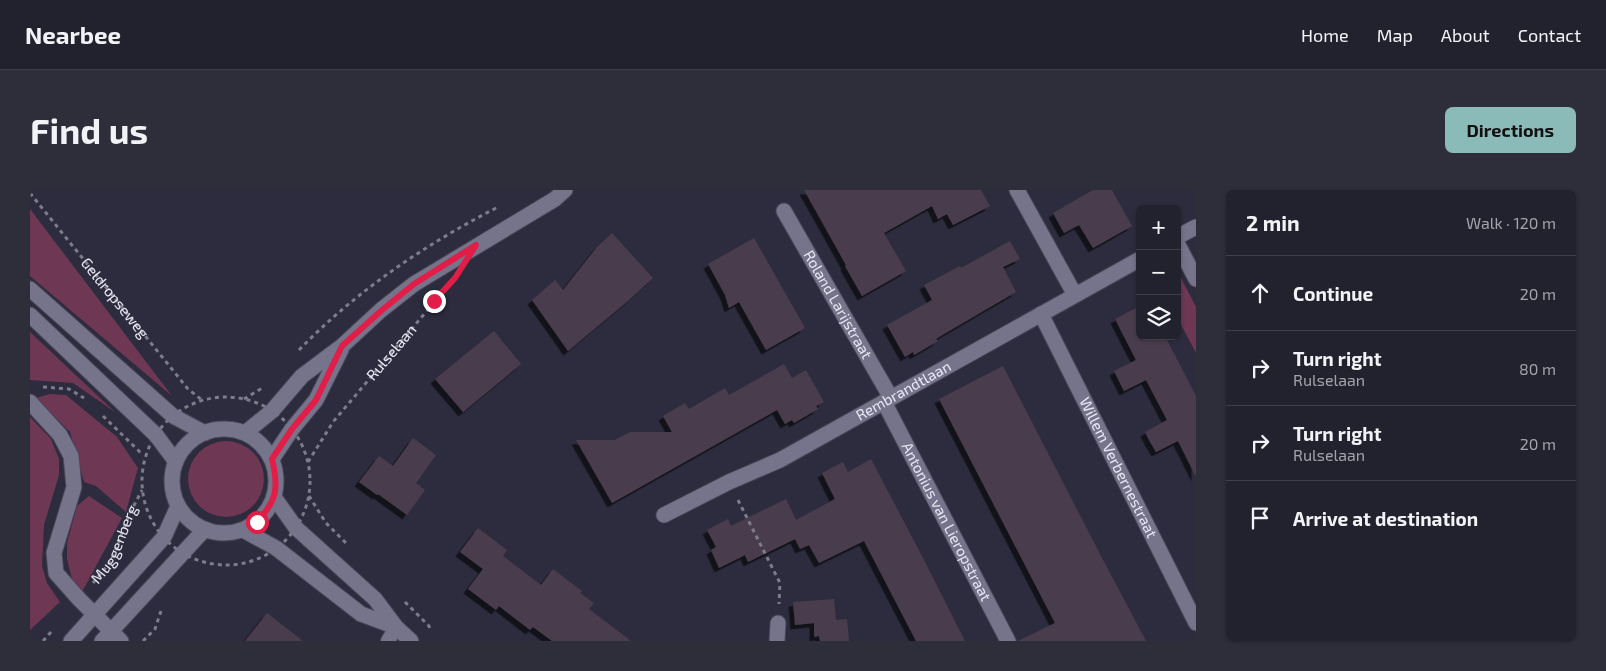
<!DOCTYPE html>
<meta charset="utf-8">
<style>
body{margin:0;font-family:"Exo 2",sans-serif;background:#2e2e3a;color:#f1f3f6}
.controls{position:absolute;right:15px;top:15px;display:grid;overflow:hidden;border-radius:8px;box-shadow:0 1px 4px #0004}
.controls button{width:45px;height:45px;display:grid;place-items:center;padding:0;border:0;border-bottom:1px solid #3f3e4a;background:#22212e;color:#f1f3f6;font:25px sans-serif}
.stop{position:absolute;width:15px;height:15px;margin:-11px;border:4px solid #e11d48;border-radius:50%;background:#fff}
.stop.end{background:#e11d48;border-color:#fff;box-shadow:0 1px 5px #0008}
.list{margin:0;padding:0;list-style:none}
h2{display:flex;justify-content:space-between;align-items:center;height:65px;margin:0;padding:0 20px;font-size:21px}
h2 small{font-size:16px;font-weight:400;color:#a2a3aa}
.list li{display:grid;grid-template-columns:32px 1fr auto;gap:15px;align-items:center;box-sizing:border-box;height:75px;padding:0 20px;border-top:1px solid #3f3e4a}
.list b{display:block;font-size:19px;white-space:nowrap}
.list p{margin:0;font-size:16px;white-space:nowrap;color:#a2a3aa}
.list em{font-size:16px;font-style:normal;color:#a2a3aa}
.icon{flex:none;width:28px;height:28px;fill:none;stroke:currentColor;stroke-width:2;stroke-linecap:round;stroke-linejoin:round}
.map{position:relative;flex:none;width:1166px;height:451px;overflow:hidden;border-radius:8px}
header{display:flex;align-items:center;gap:30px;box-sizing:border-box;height:70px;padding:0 25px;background:#22212e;border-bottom:1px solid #3f3e4a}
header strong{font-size:24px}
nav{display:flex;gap:28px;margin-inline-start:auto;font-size:18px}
.intro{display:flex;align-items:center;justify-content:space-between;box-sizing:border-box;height:120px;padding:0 30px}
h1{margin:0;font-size:35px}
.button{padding:12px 22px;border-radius:8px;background:#8bbbb9;color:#111;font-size:18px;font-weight:700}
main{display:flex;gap:30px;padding:0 30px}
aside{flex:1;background:#22212e;border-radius:8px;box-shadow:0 1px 4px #0004}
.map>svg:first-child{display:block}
</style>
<header>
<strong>Nearbee</strong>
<nav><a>Home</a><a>Map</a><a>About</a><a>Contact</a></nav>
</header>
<div class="intro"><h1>Find us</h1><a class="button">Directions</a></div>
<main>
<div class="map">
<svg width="1166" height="451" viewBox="0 0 1166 451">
<defs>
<filter id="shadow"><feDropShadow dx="-4.5" dy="4.5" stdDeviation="0" flood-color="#0009"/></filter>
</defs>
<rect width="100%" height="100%" fill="#2d2c3e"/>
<!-- green -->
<path fill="#6e3754" d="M0,19L142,206L0,86Z
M1147,80L1166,117V163L1147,127Z
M0,142L85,222L43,193L0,190Z
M20,204L36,205L87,247L108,278L96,322L66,296L54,292L40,242L6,208Z
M0,227L21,249L29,269V285L14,335L12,376L17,393L30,412L0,440Z
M158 289a38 38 0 1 1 76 0a38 38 0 1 1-76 0Z
M59,306L92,328L52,402L43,394L37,369V353L47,316Z"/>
<!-- building -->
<path fill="#493c4d" filter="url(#shadow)" d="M774,0H951L960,16L923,35L917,24L908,29L902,16L854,43L876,81L832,106L815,76L816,75Z
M1063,0H1082L1102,36L1063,58L1049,35L1034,43L1023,23Z
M582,43L623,88L599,110L538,161L502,110L525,90L533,100L567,57Z
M724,48L775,138L736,160L709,112L699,118L695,105L678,74Z
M980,51L990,69L973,77L986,102L914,144L906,149L908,151L884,165L883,162L875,167L857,135L902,110L894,95L930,76L931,78Z
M1110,116V146H1135L1166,206V287L1148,251L1126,262L1120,252L1115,242L1137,230L1116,190L1094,201L1084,181L1106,170L1085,129Z
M464,141L491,174L433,222L405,189Z
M754,174L762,188L776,180L794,212L786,216L788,219L764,233L762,230L755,234L747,220L582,313L546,250H585L600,242H642L633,226L655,213L659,219L695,198L699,205Z
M973,176L1070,364L1116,451H988L1025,433L909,209Z
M383,248L406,265L386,293L395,300L377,325L348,304L347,305L329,292L349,266L363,276Z
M841,269L893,368L935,451H886L834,351L789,373L779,355L770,359L765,349L718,372L715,365L689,378L681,360L686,357L677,340L698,329L701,336L756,309L766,330L805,309L792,283L813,272L818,282Z
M448,338L477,360L473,366L511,395L523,379L552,401L550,403L564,413L559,419L601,451H522L503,437L500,440L469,416L466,420L438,399L453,379L430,362Z
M804,409L806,430L817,429L819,451H790L789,446L784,447V433L765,435L763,412Z
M237,423L273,451H215Z"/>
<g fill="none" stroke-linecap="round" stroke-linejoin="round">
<!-- service casing -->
<g stroke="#494757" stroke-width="16">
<path id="service" d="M358,451L366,437"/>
</g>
<!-- minor casing -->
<g stroke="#494757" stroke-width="17">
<g id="minor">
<path d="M987,0L1045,105"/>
<path id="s4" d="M754,21L861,208"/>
<path d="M1147,47L1166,37"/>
<path d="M1147,53L1166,89"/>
<path id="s5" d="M1011,124L1166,433"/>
<path d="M0,212L30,245L41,266L44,297L24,363L26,383L49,409L91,451"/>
<path id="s6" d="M854,212L978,451"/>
<path d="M215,243L242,221L272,186L312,156L351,120L384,94L525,9L535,0"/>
<path d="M242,269L262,239L286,210L311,160"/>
<path id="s7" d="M634,325L699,292L750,270L1110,69"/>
<path d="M747,451L748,433"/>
</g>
</g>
<!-- tertiary casing -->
<g stroke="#494757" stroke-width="17">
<path id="tertiary" d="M244,307L266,338L345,409L366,437L381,451
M213,340L246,358L331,424L366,437"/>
</g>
<!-- secondary casing -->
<g stroke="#494757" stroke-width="17">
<path id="secondary" d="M0,99L143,226L175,243
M0,125L126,245L146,272
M142 291a52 52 0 1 1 104 0a52 52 0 1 1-104 0Z
M41,451L134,347L148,316
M72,451L175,339"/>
</g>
<!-- path -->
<g stroke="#7c7c8b" stroke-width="3" stroke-dasharray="4 4" stroke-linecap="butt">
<path id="s1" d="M0,3L158,199L172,210"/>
<path d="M269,160C326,101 396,54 468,17"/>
<path d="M13,197L39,199L54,208"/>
<circle cx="196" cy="291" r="84"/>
<path d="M214,209L234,197"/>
<path d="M73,226L113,265"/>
<path id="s2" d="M278,272L303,232L412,103"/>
<path d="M279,306L296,333L316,353"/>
<path d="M708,310L750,393L749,414"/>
<path id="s3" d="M63,393L82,370L98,327L112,300"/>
<path d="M375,412L399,436L400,440"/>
<path d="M13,451L22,441"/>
<path d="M113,451L125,439L132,418"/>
</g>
<!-- service -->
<use href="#service" stroke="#75748a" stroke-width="14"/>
<!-- minor -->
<use href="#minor" stroke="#75748a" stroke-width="15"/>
<!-- tertiary -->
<use href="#tertiary" stroke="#75748a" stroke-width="15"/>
<!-- secondary -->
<use href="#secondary" stroke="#75748a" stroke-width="15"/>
</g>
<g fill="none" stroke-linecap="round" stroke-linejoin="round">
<!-- route -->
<path stroke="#e11d48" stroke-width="6" d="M227,332C247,310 249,298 242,269L262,239L286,210L312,156L352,120L384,94L446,55L425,88L404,111"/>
</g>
<g text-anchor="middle" stroke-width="4" stroke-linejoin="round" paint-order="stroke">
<!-- street labels -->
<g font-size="15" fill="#e9e9f5" stroke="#16151e">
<text dy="5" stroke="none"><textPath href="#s1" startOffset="135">Geldropseweg</textPath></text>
<text dy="5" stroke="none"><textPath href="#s4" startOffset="108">Roland Larijstraat</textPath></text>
<text dy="5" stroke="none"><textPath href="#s2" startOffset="138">Rulselaan</textPath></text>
<text dy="5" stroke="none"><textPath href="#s7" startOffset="270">Rembrandtlaan</textPath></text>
<text dy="5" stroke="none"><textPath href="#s5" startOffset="172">Willem Verbernestraat</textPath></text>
<text dy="5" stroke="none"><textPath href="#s6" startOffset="135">Antonius van Lieropstraat</textPath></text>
<text dy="5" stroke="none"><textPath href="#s3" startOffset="45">Muggenberg</textPath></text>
</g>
</g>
</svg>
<div class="controls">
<button>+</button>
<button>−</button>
<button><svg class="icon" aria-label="layers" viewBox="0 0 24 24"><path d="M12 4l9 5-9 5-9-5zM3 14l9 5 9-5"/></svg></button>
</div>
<div class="stop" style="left:227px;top:332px"></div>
<div class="stop end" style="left:404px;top:111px"></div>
</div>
<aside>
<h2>2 min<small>Walk · 120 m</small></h2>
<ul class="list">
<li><svg class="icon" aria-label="ahead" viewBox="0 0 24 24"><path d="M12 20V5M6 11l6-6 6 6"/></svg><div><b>Continue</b></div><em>20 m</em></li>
<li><svg class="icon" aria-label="right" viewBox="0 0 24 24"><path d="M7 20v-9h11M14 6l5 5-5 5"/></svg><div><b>Turn right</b><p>Rulselaan</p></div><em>80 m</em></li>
<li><svg class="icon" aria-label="right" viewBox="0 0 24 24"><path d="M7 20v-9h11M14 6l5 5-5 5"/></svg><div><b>Turn right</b><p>Rulselaan</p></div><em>20 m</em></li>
<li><svg class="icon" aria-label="arrive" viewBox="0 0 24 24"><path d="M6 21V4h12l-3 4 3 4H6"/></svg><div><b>Arrive at destination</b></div></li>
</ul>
</aside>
</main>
